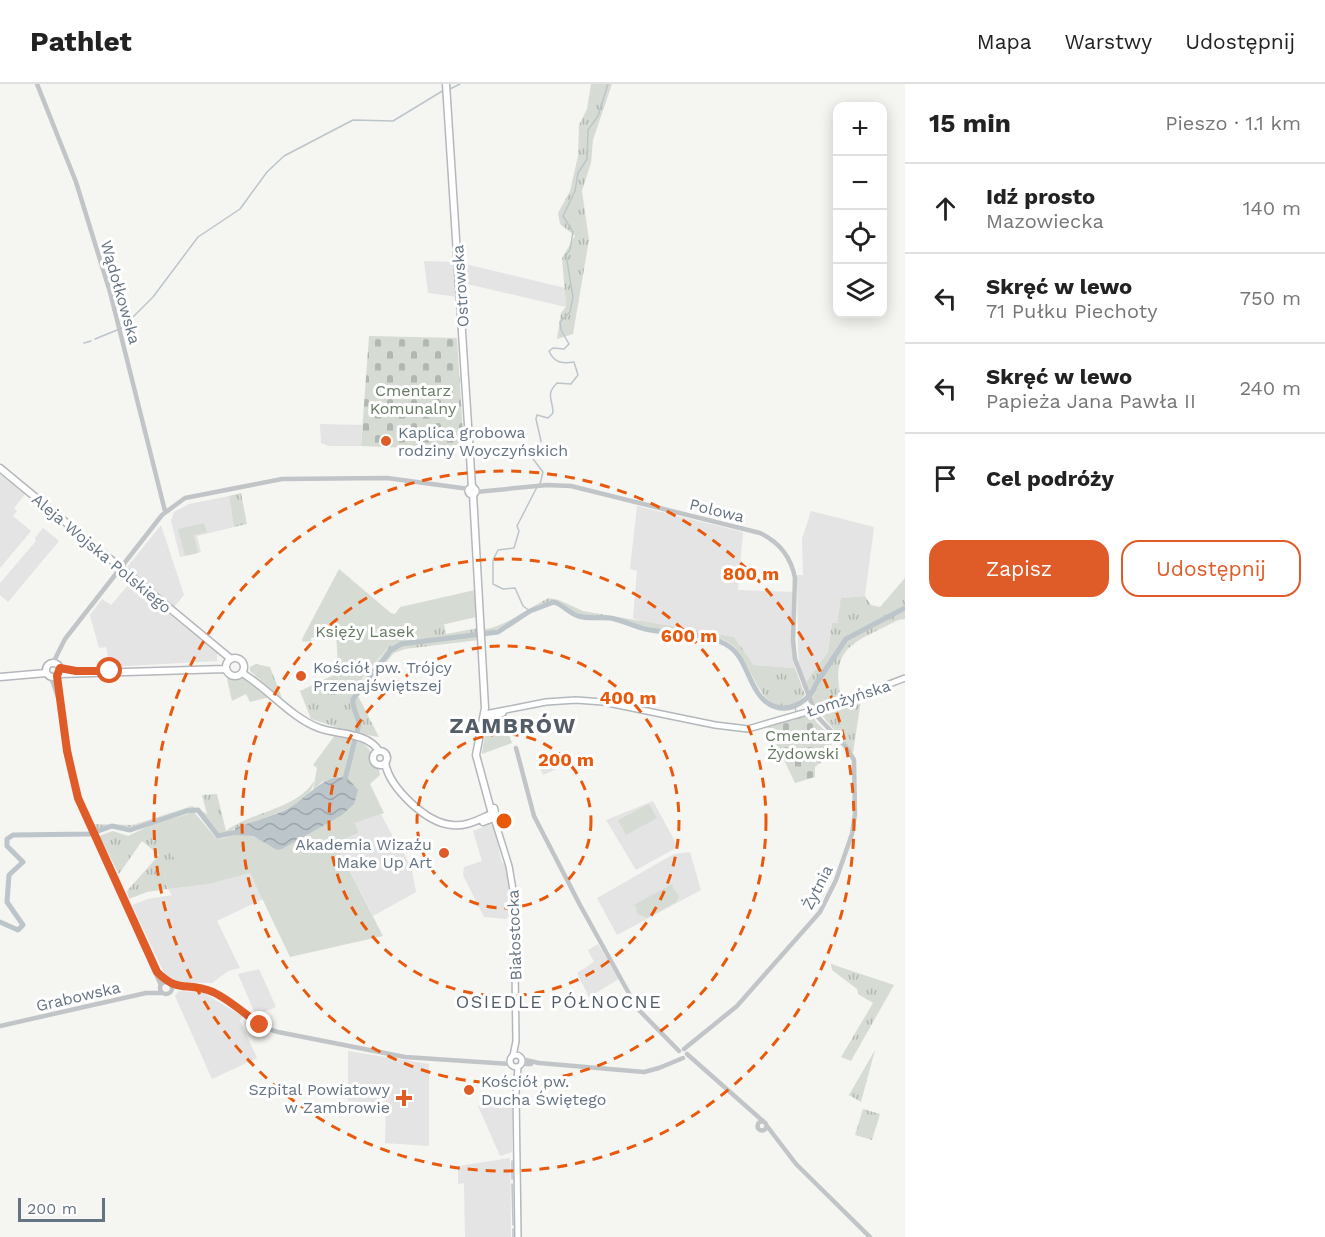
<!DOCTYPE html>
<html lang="pl">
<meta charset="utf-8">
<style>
body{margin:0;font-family:"Work Sans",sans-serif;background:#f2f2f2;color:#222}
.controls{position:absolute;right:18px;top:18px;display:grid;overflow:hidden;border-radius:12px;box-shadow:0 3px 15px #0003}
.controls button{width:54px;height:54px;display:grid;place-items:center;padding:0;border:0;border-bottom:2px solid #e0e0e0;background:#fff;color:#222;font:30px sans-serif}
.scale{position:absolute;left:18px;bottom:15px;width:87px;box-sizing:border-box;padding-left:6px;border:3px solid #657482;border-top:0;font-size:16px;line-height:21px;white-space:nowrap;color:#657482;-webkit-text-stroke:4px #fff;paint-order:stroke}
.stop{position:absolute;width:18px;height:18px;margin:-14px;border:4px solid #df5b28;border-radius:50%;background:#fff}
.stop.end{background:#df5b28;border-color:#fff;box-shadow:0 2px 6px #0008}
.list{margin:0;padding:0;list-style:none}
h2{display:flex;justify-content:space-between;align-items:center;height:78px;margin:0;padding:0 24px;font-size:26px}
h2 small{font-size:20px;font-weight:400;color:#767676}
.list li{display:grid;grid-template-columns:39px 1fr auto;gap:18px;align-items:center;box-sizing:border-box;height:90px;padding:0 24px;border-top:2px solid #e0e0e0}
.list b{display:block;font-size:22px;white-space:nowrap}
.list p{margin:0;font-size:20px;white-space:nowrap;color:#767676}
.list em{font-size:20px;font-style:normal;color:#767676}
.actions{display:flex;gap:12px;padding:18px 24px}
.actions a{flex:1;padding:14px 0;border:2px solid #df5b28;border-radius:18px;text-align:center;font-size:21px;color:#df5b28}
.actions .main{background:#df5b28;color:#fff}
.icon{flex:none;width:33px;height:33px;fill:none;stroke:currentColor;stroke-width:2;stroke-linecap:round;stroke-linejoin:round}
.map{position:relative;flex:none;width:905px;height:1153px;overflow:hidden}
header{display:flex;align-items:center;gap:36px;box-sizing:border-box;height:84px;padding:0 30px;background:#fff;border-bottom:2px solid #e0e0e0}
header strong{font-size:28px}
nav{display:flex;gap:33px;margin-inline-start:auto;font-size:21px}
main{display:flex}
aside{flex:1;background:#fff}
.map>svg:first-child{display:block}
</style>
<header>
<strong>Pathlet</strong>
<nav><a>Mapa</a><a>Warstwy</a><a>Udostępnij</a></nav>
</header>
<main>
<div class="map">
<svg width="905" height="1153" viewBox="0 0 905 1153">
<defs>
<pattern id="grass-tufts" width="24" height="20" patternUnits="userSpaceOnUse" patternTransform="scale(1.5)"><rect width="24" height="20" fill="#d6dcd3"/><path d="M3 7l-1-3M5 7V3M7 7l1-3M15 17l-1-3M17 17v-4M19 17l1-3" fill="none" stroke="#b1b7b1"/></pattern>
<pattern id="cemetery-stones" width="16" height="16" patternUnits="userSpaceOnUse" patternTransform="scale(1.5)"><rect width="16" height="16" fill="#d6dcd3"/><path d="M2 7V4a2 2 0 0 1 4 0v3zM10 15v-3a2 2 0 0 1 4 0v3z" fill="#b1b7b1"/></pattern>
<pattern id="water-waves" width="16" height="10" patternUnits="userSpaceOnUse" patternTransform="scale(1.5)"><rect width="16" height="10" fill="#bcc5ca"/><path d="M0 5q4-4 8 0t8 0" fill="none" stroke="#9ca5a9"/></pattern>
</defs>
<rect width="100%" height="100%" fill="#f5f5f2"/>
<!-- built -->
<path fill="#e3e4e3" d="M424,177L455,178L458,213L428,209Z
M461,179L565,204L566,223L463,199Z
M320,340L362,341L361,362H329L321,359Z
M0,387L26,409L14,424L17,427L13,432L31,447L0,484Z
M229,412L234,443L197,452L201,468L180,473L171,437L174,428L189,420Z
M637,422L743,448L738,506L794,508L795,584L754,581L734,553L645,539L633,534L637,487L630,485Z
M811,427L874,443L865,512L841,514L837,539H832L828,568L806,598L799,583L798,563L797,491H803L802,455Z
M161,441L184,511L174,523L129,487L128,482Z
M43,444L59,457L8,518L0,511V499L36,457L35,454Z
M130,499L217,569V577L110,583L106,563L99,564L90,531L102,515L111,521Z
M560,670L564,682L543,691L536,675Z
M653,717L678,763L636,786L606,736Z
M381,730L395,757L401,762L412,787L416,808L373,832L335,759L359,749L355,739Z
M490,740L494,741L501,776L506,783L512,829L506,835L484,833L463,791L464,783L482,777L473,747Z
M690,768L701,806L617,851L597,814L674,770Z
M250,789L263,815L217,837L240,884L228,887L212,899L179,898L166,893L132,821L148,815L172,811L168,805L210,800Z
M598,860L619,895L589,913L577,889L594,878L588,866Z
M259,885L276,923L256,932L238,890Z
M179,907L202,908L242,932L240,937L257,974L212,995L175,912Z
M348,967L429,980V1062L385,1059L386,1020L348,1017Z
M512,1011V1068L500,1072L478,1022Z
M510,1074L511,1153H465L464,1099L458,1100V1082Z"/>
<!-- grass -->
<path fill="url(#grass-tufts)" d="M591,0H612L593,56L591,79L582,107L589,156L573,250L557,255L561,229L566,223L562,174L575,152L560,140L558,129L570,107L578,72L579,41L587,25Z
M241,409L247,440L234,443L229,412Z
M905,494V535L898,536C857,558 829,561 841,614L814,622L806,598L828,568L832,539H837L841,514L865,512L871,521L880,523Z
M549,514L559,516L583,527L734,553L754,581L795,584L805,611C763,653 753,574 731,560C712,548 681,549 659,546C644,543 630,537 615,534C603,531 591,533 579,530C569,528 564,519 555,517C528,519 510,544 485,550L484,545C502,545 531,522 549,514Z
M444,540L446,550L478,544L479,556L405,565L394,569L358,612L379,653L354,649L311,635L300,607L338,589L340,614L350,609L360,594L363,596L391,560L425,554L419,546Z
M256,580L270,583L282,614L250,587V583Z
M861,616L853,669L820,629L821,626Z
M314,697C312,723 257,735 235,744L229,749L218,751L202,728L196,724L130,743L114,741L94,746L92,740L133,741L192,722L207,730L202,711L217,710L226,747C251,728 297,725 314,697Z
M151,741L152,750L179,778L164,788L168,805L147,808L129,815L127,807L159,771L142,757L119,790L99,752L113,747L128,752Z
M831,880L894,901L851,977L841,973L873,919L858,910L857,905L832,886Z
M875,966L861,1018L849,1011Z
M863,1025L880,1030L872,1056L855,1051Z"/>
<!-- cemetery -->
<path fill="url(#cemetery-stones)" d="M369,252L457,254L464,366L361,362Z
M811,629L817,639L836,657L828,663L825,675L815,683V693L795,699L768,643Z"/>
<!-- park -->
<path fill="#d6dcd3" d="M204,439L207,448L194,451L198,469L185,472L178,445Z
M339,485L391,529L395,530L400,523L475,506L476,533L420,546L425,554L391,560L346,614L340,615L336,549L311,554V557L303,558L302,555Z
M232,593L246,594L270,613L250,618L246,610L232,617L227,595Z
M503,635L512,659L482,670C484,654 486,638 503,635Z
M335,651L361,657L370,666V679L379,686L380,691L370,700L384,729L355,739L359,749L335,759L383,852L290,873L250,789L210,800L168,805L164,788L178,778L152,750L151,741L194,728L216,754C224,756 227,752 235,751C251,748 265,757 277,766L331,737L341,692L322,698L313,706L317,684L313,681Z
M649,720L657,734L626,751L618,736Z
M674,799L672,802L679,812L676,818L647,834L637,830L636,822H632Z"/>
<!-- water -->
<path fill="url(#water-waves)" d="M347,693L358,706L354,720L342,731L282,765L277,766L253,752L235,751V744C252,738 269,733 285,726C307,716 321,690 347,693Z"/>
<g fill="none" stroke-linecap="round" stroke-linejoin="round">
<!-- stream -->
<path stroke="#bcc5ca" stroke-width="1.5" d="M450,5L460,0
M95,255L122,244L153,213L198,153L240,125L267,88L284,72L353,36L393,37L444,6
M84,259L91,257
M540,400L543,388L530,371V365L539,361L541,357L536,335L537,331L548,334L553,329C553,315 545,311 557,299L571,300L578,291L574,278C563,280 554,279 549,267L553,264L564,265L569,260L561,246L560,238L570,228L573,213L566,171L570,166L573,148L563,132L575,107L578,89L587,75L588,46L598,32L608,0
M530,527L523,522L515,504L503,505L493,500V476L498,466L514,464L519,447L517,442L537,403
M795,622L796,628
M798,634L808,631
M512,1077V1095
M512,1100L513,1141
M513,1145V1153"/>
<!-- river -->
<path stroke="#bcc5ca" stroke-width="5" d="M344,699L359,640C358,631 352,625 353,615L391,566L401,560L498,548L530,527L554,518C563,521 569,529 578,532C588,535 599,533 610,534C622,536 633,542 645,545C671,551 707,547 730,563C749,576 750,616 776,623C792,628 811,615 816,600L846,555L905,524
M0,838L18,846L23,841L7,818L9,791L23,778L7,762V755L13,751L90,750L112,742L130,746L187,727L198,726L218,752L242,747"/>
<!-- secondary casing -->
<g stroke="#b3b8bc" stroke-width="8">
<path id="secondary" d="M485,630L546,618L576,616L603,618L715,641L748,645L845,617L905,594
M484,634L503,629
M493,731L509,782L514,812L516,957L513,972
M510 977a6 6 0 1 1 12 0a6 6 0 1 1-12 0Z
M518,1153L516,1009L518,983"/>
</g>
<!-- primary casing -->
<g stroke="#b4b8bc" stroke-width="9">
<path id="primary" d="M446,0L472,403
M0,384L231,575
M468.5 407a3.5 3.5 0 1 1 7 0a3.5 3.5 0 1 1-7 0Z
M226 583a9 9 0 1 1 18 0a9 9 0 1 1-18 0Z
M46 586a7 7 0 1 1 14 0a7 7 0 1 1-14 0Z
M242,589C269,605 290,633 319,644C338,651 367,648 379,667
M59,590L225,585
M0,593L46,589
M373 674a7 7 0 1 1 14 0a7 7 0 1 1-14 0Z
M385,679C390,704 426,739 452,741C467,743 479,735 492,730L476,671L485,624L473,410
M483,738L496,733L494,724"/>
</g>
<!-- tertiary -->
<path stroke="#c1c5c8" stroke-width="4.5" d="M37,0L76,98L110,208L165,427
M476,408L547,401L571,402L760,449C779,458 791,473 795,494L793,556L795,575L816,631L847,664L854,676L855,730L852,750L836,796L820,828L737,922L684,965
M53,579L65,555L162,431L185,414L282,395L387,394L469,405
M57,592V602
M51,593L60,619L78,714L161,901
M516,664L534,732L580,821L637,924L679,967
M160 904a6 6 0 1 1 12 0a6 6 0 1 1-12 0Z
M171,901C188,903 202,903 217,911C239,922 255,942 278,948L405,973L511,980
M0,942L146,909H161
M687,970L763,1037
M521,975L539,979L644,988L659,984L683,974
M521,980H531
M757.5 1042a4.5 4.5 0 1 1 9 0a4.5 4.5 0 1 1-9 0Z
M767,1042L796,1080L870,1153"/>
<!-- secondary -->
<use href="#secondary" stroke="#fff" stroke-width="5"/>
<!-- primary -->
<use href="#primary" stroke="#fff" stroke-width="6"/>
</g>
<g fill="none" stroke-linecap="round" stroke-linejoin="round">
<!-- route -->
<path stroke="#df5b28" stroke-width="8" d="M110,587H76L60,584L57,592L67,667L78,714L157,888C179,910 186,897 213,908C230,916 245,930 260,941"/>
</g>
<!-- distance rings -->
<g fill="none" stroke="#e8590c" stroke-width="3" stroke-dasharray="10 8">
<circle cx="504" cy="737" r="87"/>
<circle cx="504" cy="737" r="175"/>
<circle cx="504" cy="737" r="262"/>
<circle cx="504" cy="737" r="350"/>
</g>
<!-- markers -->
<g fill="#df5b28" stroke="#fff" stroke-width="2">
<circle cx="386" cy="357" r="6"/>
<circle cx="301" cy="592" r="6"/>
<circle cx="444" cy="769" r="6"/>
<circle cx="469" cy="1006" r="6"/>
<path d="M401 1005h6v6h6v6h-6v6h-6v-6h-6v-6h6z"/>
</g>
<g text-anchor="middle" stroke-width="6" stroke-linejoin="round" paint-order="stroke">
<!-- street labels -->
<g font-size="16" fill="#657482" stroke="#fff">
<text transform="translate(460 202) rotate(-94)" y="6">Ostrowska</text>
<text transform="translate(121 208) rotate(74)" y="6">Wądołkowska</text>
<text transform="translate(717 426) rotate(14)" y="6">Polowa</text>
<text transform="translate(102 469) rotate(40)" y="6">Aleja Wojska Polskiego</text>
<text transform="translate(848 614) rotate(-18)" y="6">Łomżyńska</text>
<text transform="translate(817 803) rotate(-63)" y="6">Żytnia</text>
<text transform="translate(514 851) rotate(-92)" y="6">Białostocka</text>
<text transform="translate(78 912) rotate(-13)" y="6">Grabowska</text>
</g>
<!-- park labels -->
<g font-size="16" fill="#677a64" stroke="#fff">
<text x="413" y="312">Cmentarz<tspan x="413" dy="18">Komunalny</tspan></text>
<text x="365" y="553">Księży Lasek</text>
<text x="803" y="657">Cmentarz<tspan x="803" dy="18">Żydowski</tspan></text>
</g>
<!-- poi labels -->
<g font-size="16" fill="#657482" stroke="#fff" text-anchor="start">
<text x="398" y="354">Kaplica grobowa<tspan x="398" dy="18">rodziny Woyczyńskich</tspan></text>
<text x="313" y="589">Kościół pw. Trójcy<tspan x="313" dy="18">Przenajświętszej</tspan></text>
<text x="432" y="766" text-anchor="end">Akademia Wizażu<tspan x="432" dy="18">Make Up Art</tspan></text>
<text x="481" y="1003">Kościół pw.<tspan x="481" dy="18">Ducha Świętego</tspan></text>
<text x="390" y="1011" text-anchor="end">Szpital Powiatowy<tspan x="390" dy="18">w Zambrowie</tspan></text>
</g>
<!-- neighbourhood labels -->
<g font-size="18" letter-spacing="1.5" fill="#535d68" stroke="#fff">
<text x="559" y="924">OSIEDLE PÓŁNOCNE</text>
</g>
<!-- district labels -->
<g font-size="22" font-weight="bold" letter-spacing="1.5" fill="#535d68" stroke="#fff">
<text x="513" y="649">ZAMBRÓW</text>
</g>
</g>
<circle cx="504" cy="737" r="9" fill="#e8590c" stroke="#fff" stroke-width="3"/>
<g font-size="18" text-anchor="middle" font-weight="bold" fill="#e8590c" stroke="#fff" stroke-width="6" stroke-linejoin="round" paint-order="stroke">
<text x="751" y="496">800 m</text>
<text x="689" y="558">600 m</text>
<text x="628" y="620">400 m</text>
<text x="566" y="682">200 m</text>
</g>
</svg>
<div class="controls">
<button>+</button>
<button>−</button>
<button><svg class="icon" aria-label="locate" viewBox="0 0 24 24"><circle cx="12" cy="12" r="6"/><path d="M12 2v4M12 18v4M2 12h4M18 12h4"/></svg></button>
<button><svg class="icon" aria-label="layers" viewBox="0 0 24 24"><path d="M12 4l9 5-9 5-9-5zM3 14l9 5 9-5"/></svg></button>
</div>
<div class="scale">200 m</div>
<div class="stop" style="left:110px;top:587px"></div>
<div class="stop end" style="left:260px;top:941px"></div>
</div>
<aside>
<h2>15 min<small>Pieszo · 1.1 km</small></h2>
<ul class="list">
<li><svg class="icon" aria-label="ahead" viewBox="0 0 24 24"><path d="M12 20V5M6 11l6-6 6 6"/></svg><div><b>Idź prosto</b><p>Mazowiecka</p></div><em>140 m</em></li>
<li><svg class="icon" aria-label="left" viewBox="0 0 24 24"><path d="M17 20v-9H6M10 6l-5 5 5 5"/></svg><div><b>Skręć w lewo</b><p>71 Pułku Piechoty</p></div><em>750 m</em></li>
<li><svg class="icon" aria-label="left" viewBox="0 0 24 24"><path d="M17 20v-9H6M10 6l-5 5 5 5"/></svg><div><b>Skręć w lewo</b><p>Papieża Jana Pawła II</p></div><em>240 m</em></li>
<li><svg class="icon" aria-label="arrive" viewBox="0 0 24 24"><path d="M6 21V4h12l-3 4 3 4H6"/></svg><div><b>Cel podróży</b></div></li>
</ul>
<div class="actions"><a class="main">Zapisz</a><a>Udostępnij</a></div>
</aside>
</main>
